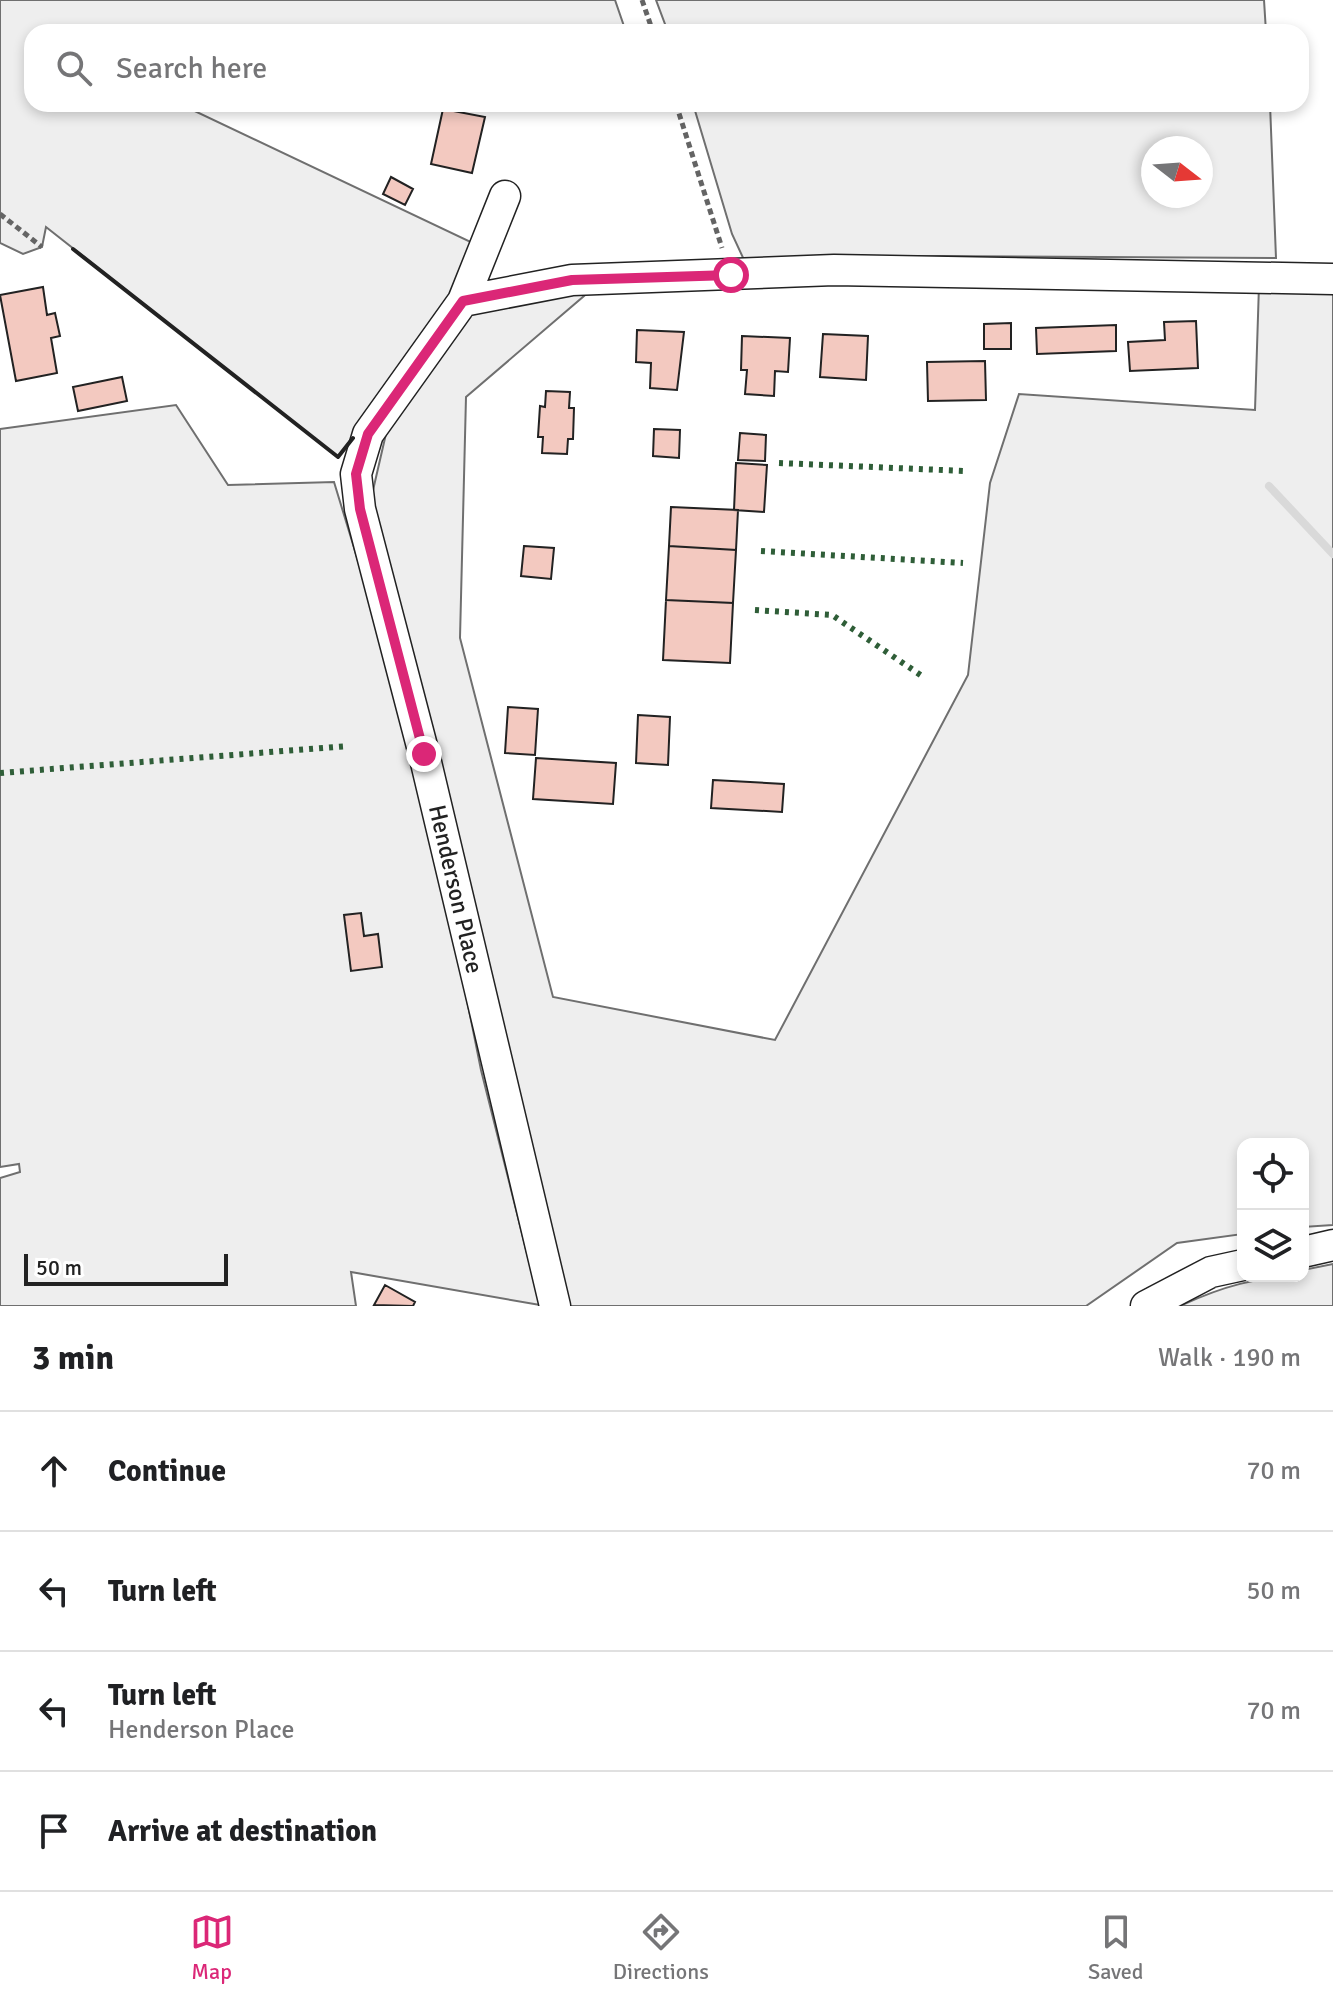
<!DOCTYPE html>
<meta charset="utf-8">
<style>
body{margin:0;font-family:Signika,sans-serif;background:#f6f6f6;color:#202124}
.controls{position:absolute;right:24px;bottom:24px;display:grid;overflow:hidden;border-radius:16px;box-shadow:0 4px 12px #0003}
.controls button{width:72px;height:72px;display:grid;place-items:center;padding:0;border:0;border-bottom:2px solid #e0e0e0;background:#fff;color:#202124;font:40px sans-serif}
.compass{position:absolute;left:1141px;top:136px;width:72px;height:72px;border-radius:50%;background:#fff;box-shadow:0 4px 12px #0003;rotate:107deg}
.scale{position:absolute;left:24px;bottom:20px;width:204px;box-sizing:border-box;padding-left:8px;border:4px solid #222;border-top:0;font-size:22px;line-height:28px;white-space:nowrap;color:#222;-webkit-text-stroke:6px #fff;paint-order:stroke}
.stop{position:absolute;width:24px;height:24px;margin:-18px;border:6px solid #db2777;border-radius:50%;background:#fff}
.stop.end{background:#db2777;border-color:#fff;box-shadow:0 2px 8px #0008}
.list{margin:0;padding:0;list-style:none}
h2{display:flex;justify-content:space-between;align-items:center;height:104px;margin:0;padding:0 32px;font-size:34px}
h2 small{font-size:26px;font-weight:400;color:#757577}
.list li{display:grid;grid-template-columns:52px 1fr auto;gap:24px;align-items:center;box-sizing:border-box;height:120px;padding:0 32px;border-top:2px solid #e0e0e0}
.list b{display:block;font-size:30px;white-space:nowrap}
.list p{margin:0;font-size:26px;white-space:nowrap;color:#757577}
.list em{font-size:26px;font-style:normal;color:#757577}
.icon{flex:none;width:44px;height:44px;fill:none;stroke:currentColor;stroke-width:2;stroke-linecap:round;stroke-linejoin:round}
.map{position:relative;flex:none;width:1333px;height:1306px;overflow:hidden}
.search{position:absolute;background:#fff;box-shadow:0 4px 12px #0003;left:24px;right:24px;top:24px;height:88px;display:flex;align-items:center;gap:20px;box-sizing:border-box;padding:0 28px;border-radius:24px;color:#757577;font-size:30px}
.sheet{height:584px;background:#fff}
nav{display:flex;justify-content:space-around;align-items:center;box-sizing:border-box;height:112px;border-top:2px solid #e0e0e0;background:#fff;font-size:22px;color:#757577}
nav a{display:grid;justify-items:center;gap:4px}
nav .on{color:#db2777}
.map>svg:first-child{display:block}
</style>
<div class="map">
<svg width="1333" height="1306" viewBox="0 0 1333 1306">
<rect width="100%" height="100%" fill="#fff"/>
<!-- green -->
<path fill="#eee" stroke="#6f6f6f" stroke-width="2" fill-rule="evenodd" d="M0,0H615L626,32H32V104H180L475,244L464,288L338,457L46,227L42,247L23,254L0,243Z
M656,0H1264L1266,32H668Z
M693,104H1270L1276,258L939,256L745,262L732,234ZM1153,148H1201V196H1153Z
M1259,285H1333V1225L1303,1227V1144H1243V1234L1177,1243L1086,1306H570L371,499L391,412L465,311L591,290L466,397L460,638L553,997L775,1040L968,675L990,483L1019,394L1255,410Z
M176,405L228,485L334,482L419,761L481,1070L540,1305L351,1272L356,1306H0V1178L20,1172L19,1164L0,1167V429Z
M1333,1264V1306H1180C1221,1287 1258,1276 1303,1276V1270Z"/>
<g fill="none" stroke-linecap="round" stroke-linejoin="round">
<!-- stream -->
<path stroke="#d9d9d9" stroke-width="8" d="M1269,486L1333,554"/>
</g>
<!-- building -->
<path fill="#f3c9c0" stroke="#222" stroke-width="2" d="M443,109L485,117L472,173L431,164Z
M391,177L413,189L405,205L383,194Z
M43,287L47,315L55,313L60,336L51,338L57,373L16,381L0,295Z
M1196,321L1198,368L1130,371L1128,342L1165,340L1164,322Z
M1011,323V349H984V324Z
M1116,325V351L1037,354L1036,328Z
M637,330L684,332L677,390L650,388L651,363L636,362Z
M823,334L868,336L866,380L820,377Z
M742,336L790,338L788,372L775,371L774,396L745,394L747,370H741Z
M985,361L986,400L928,401L927,362Z
M122,377L127,401L78,411L73,387Z
M546,391L570,392L569,408H574L573,439H568L567,454L542,453L543,437H538L540,406L545,407Z
M654,429L680,430L679,458L653,456Z
M740,433L766,435L765,461L738,460Z
M736,463L767,465L764,512L734,510Z
M671,507L738,510L736,550L669,546Z
M524,546L554,548L551,579L521,576Z
M669,546L736,550L733,603L666,600Z
M666,600L733,603L730,663L663,660Z
M508,707L538,709L535,755L505,753Z
M638,715L670,717L668,765L636,763Z
M536,758L616,763L613,804L533,799Z
M713,780L784,784L782,812L711,808Z
M361,913L364,936L378,934L382,967L351,971L344,915Z
M385,1285L415,1302L413,1306L374,1305Z"/>
<g fill="none" stroke-linecap="round" stroke-linejoin="round">
<!-- minor casing -->
<g stroke="#222" stroke-width="33">
<path id="minor" d="M463,301L505,196
M1303,1252L1333,1245
M555,1306L424,754L360,509L356,474L368,434L463,301L572,280L834,270L1333,279
M1146,1306L1211,1272L1243,1265"/>
</g>
<!-- path -->
<path stroke="#646464" stroke-width="5" stroke-dasharray="6 4" stroke-linecap="butt" d="M642,0L653,32
M676,104L722,248
M0,214L42,247"/>
<!-- minor -->
<use href="#minor" stroke="#fff" stroke-width="30"/>
<!-- hedge -->
<path stroke="#2f5e38" stroke-width="6" stroke-dasharray="4 6" stroke-linecap="butt" d="M779,463L965,471
M761,551L963,563
M755,610L832,615L922,676
M0,773L348,746"/>
<!-- wall -->
<path stroke="#222" stroke-width="4" d="M73,249L338,457L353,438"/>
</g>
<g fill="none" stroke-linecap="round" stroke-linejoin="round">
<!-- route -->
<path stroke="#db2777" stroke-width="10" d="M424,754L360,509L356,474L368,434L463,301L572,280L731,275"/>
</g>
<g text-anchor="middle" stroke-width="6" stroke-linejoin="round" paint-order="stroke">
<!-- street labels -->
<g font-size="24" fill="#222" stroke="#fff">
<text transform="translate(456 889) rotate(77)" y="8">Henderson Place</text>
</g>
</g>
</svg>
<div class="controls">
<button><svg class="icon" aria-label="locate" viewBox="0 0 24 24"><circle cx="12" cy="12" r="6"/><path d="M12 2v4M12 18v4M2 12h4M18 12h4"/></svg></button>
<button><svg class="icon" aria-label="layers" viewBox="0 0 24 24"><path d="M12 4l9 5-9 5-9-5zM3 14l9 5 9-5"/></svg></button>
</div>
<svg class="compass" viewBox="-18 -18 36 36"><path d="M0-13l5 13h-10z" fill="#e53935"/><path d="M0 13l5-13h-10z" fill="#757577"/></svg>
<div class="scale">50 m</div>
<div class="stop" style="left:731px;top:275px"></div>
<div class="stop end" style="left:424px;top:754px"></div>
<div class="search"><svg class="icon" aria-label="search" viewBox="0 0 24 24"><circle cx="10" cy="10" r="6"/><path d="M15 15l6 6"/></svg>Search here</div>
</div>
<section class="sheet">
<h2>3 min<small>Walk · 190 m</small></h2>
<ul class="list">
<li><svg class="icon" aria-label="ahead" viewBox="0 0 24 24"><path d="M12 20V5M6 11l6-6 6 6"/></svg><div><b>Continue</b></div><em>70 m</em></li>
<li><svg class="icon" aria-label="left" viewBox="0 0 24 24"><path d="M17 20v-9H6M10 6l-5 5 5 5"/></svg><div><b>Turn left</b></div><em>50 m</em></li>
<li><svg class="icon" aria-label="left" viewBox="0 0 24 24"><path d="M17 20v-9H6M10 6l-5 5 5 5"/></svg><div><b>Turn left</b><p>Henderson Place</p></div><em>70 m</em></li>
<li><svg class="icon" aria-label="arrive" viewBox="0 0 24 24"><path d="M6 21V4h12l-3 4 3 4H6"/></svg><div><b>Arrive at destination</b></div></li>
</ul>
</section>
<nav>
<a class="on"><svg class="icon" aria-label="map" viewBox="0 0 24 24"><path d="M3 6l6-2 6 2 6-2v14l-6 2-6-2-6 2zM9 4v14M15 6v14"/></svg>Map</a>
<a><svg class="icon" aria-label="directions" viewBox="0 0 24 24"><path d="M12 3l9 9-9 9-9-9zM9 14v-3h6M13 9l2 2-2 2"/></svg>Directions</a>
<a><svg class="icon" aria-label="saved" viewBox="0 0 24 24"><path d="M7 4h10v16l-5-4-5 4z"/></svg>Saved</a>
</nav>
